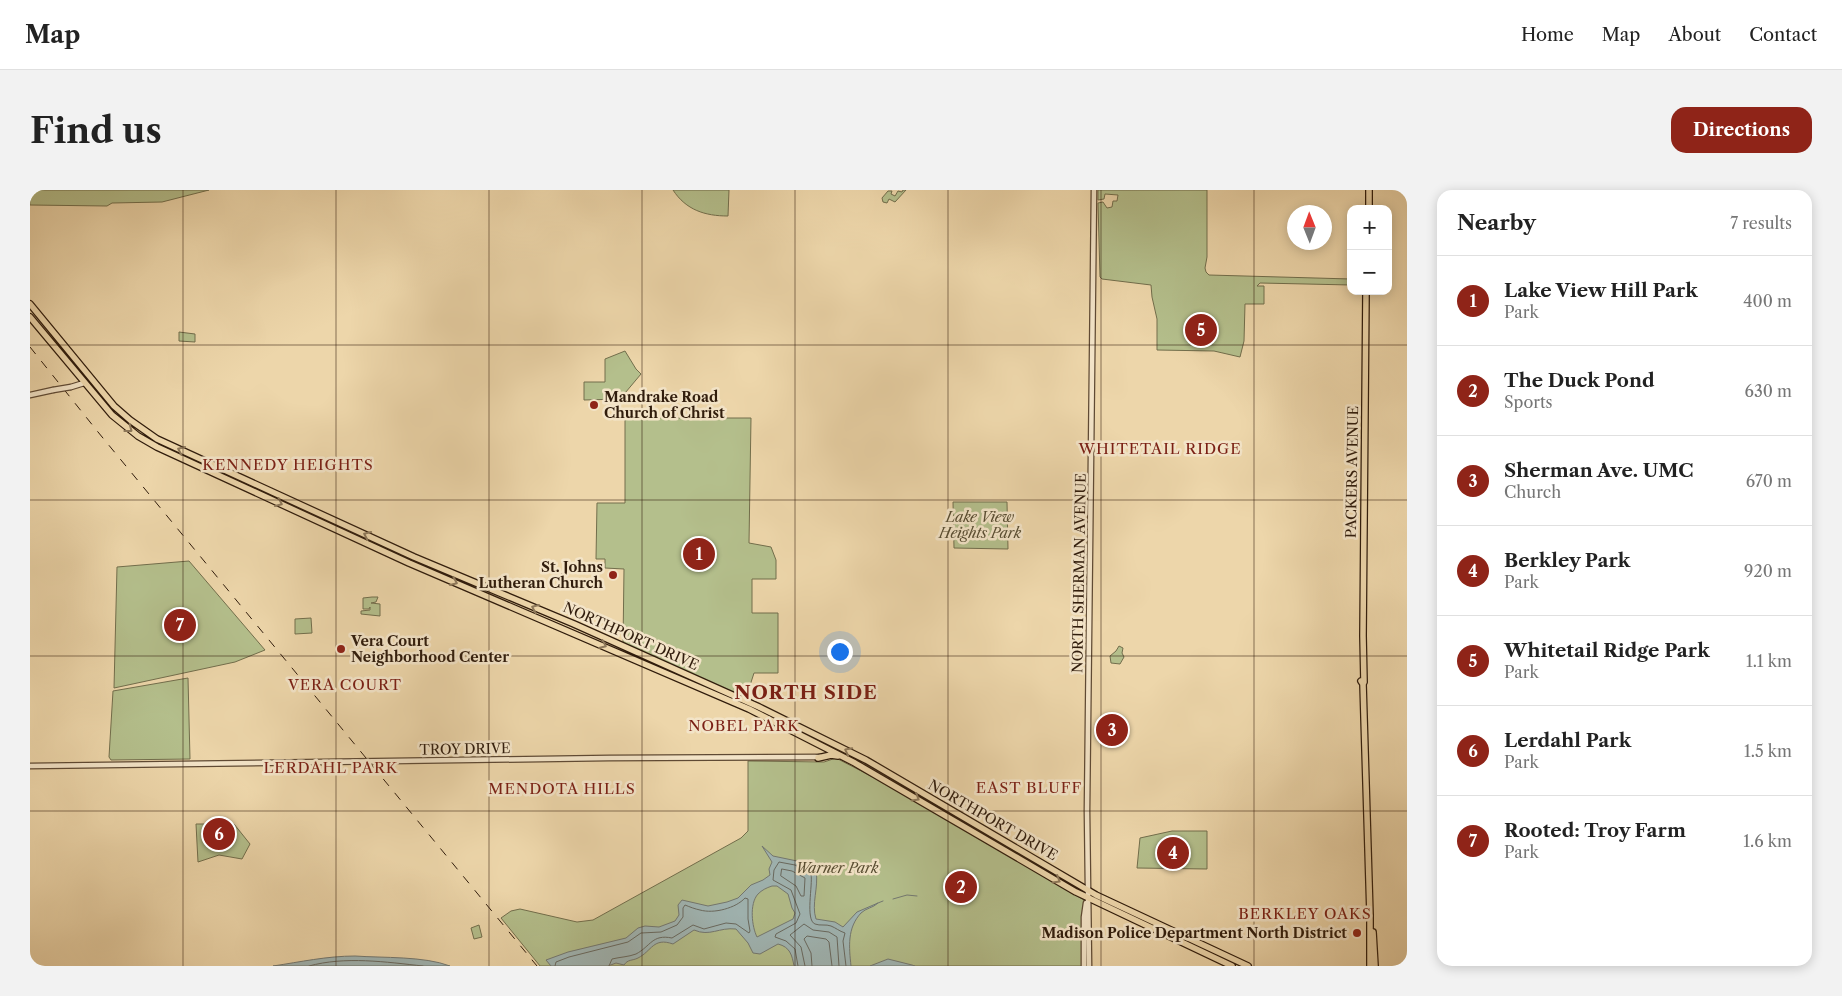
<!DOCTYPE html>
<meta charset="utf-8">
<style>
body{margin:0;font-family:"Libre Caslon Text",serif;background:#f2f2f2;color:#222}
.controls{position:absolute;right:15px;top:15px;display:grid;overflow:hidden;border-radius:10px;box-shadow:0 2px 12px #0003}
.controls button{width:45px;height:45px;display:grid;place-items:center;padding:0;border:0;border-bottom:1px solid #e0e0e0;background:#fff;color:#222;font:25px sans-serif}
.compass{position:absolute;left:1257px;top:15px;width:45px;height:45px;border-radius:50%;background:#fff;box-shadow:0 2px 12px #0003;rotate:359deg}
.you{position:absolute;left:809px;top:461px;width:18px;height:18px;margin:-12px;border:4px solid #fff;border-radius:50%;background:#1a73e8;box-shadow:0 0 0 8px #1a73e833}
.badge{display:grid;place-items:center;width:32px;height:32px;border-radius:50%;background:#8f2418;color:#fff;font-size:16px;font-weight:700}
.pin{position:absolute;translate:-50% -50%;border:2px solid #fff;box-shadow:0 1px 5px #0006}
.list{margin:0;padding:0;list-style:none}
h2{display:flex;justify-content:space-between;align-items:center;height:65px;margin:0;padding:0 20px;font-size:21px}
h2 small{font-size:16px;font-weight:400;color:#767676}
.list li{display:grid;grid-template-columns:32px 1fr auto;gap:15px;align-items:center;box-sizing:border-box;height:90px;padding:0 20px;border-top:1px solid #e0e0e0}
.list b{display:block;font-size:19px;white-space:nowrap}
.list p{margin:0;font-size:16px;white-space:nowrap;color:#767676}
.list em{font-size:16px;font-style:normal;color:#767676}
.map{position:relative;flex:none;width:1377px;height:776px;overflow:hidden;border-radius:15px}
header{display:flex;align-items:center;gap:30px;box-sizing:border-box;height:70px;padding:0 25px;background:#fff;border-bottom:1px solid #e0e0e0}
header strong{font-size:24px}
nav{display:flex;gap:28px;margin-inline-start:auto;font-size:18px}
.intro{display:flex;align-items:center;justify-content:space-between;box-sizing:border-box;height:120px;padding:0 30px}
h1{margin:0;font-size:35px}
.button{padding:12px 22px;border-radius:15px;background:#8f2418;color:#fff;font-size:18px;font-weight:700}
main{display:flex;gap:30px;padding:0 30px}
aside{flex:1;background:#fff;border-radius:15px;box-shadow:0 2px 12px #0003}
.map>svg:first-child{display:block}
</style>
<header>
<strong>Map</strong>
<nav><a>Home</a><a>Map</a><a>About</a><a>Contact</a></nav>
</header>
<div class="intro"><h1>Find us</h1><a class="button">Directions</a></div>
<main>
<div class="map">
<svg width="1377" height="776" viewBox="0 0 1377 776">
<rect width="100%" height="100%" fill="#edd6aa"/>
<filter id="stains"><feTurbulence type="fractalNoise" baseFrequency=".004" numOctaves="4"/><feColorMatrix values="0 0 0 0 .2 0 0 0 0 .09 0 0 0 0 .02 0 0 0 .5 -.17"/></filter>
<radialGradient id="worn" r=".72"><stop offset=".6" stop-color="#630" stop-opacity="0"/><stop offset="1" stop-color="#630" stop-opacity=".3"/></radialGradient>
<!-- green -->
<path fill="#b4bf8c" stroke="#726e4c" d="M0,0H179L132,12L82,13L77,16L0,15Z
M643,0H699L698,26C675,26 656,20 643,0Z
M873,0H876L865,12L859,9L857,13L853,12L852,8L858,1H862L861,4L865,6L868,1L872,2Z
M1068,0H1177V67L1175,78L1176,82L1179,85L1321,89V95L1230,93L1227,96H1234V114H1215L1214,151L1210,167L1184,161L1127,160V129L1122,107L1121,95L1072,89L1070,87L1068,13L1073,12L1077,18L1082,17L1083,11H1087L1088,5L1075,4L1074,9L1068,10Z
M149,142L165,144V152L149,151Z
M595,161L606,179L611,184L590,209L554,210V192H575V169Z
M604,220L614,228H721L719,353L741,357L746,370V389H722V423H748V483H724L716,508L593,454L594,379L575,378V369H566L567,313H595V226Z
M923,312H977L978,359L924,358Z
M159,371L235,460L205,472L84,498L87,377Z
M342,407H348L346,412L341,413L350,414V426L331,424V421L340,420V417L339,419H333V408Z
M281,428L282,443L265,444V429Z
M1089,456L1093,458L1092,463L1094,467L1090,474L1081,473L1080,466L1086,461Z
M158,488L160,569L81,570L79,567L83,501Z
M806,568L868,600L1054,710V776H510L471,728L481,721L490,719L547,732L563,730L711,648L718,641V571L794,572Z
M166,634H204L220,654L212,669L189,665L168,672Z
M1142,641H1177V679L1107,678L1110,648Z
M449,735L452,747L444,749L441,738Z"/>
<!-- water -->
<path fill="#a0b6b5" stroke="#737871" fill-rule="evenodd" d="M732,656L743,666L767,671L786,681C789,697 781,714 786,729L805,732L813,737L827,722L848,713C843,718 836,718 831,723C817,738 819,757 821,776H764C762,765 760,757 748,754L730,764L723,763L718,753L706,739C689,737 680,747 664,740L643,754C623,747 622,761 608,768C602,771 598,769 594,775L586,773L578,776H521L516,770L538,762L596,748L608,738L615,736L629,737L645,731L649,725L648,715L652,710L678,716L697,712L708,708L721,695L733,690L740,685L739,679L742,672ZM742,696H747L758,704L762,718L765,723L763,729L727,747C722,737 719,714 728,704C732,700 736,698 742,696Z
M325,766C353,768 394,766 420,776H243C270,772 297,766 325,766Z
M858,769L882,775L885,776H840Z"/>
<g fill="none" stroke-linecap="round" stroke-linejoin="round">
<!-- shore -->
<path stroke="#686960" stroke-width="1" d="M752,679L762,681L775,688L774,706H771L766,696L751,686Z
M279,776C315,766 356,772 393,776
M525,776L526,772L539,767L598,752L611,743L631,742L647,735L653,727V718L655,715C660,717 665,719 670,720C684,724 706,718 715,708L718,709V729L720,741L719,743L706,734L696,733L674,739L663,735L642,748C622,744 621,756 606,764C598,767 590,767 582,769L579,776
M768,776L765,759L756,751L745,747L746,744L766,733L770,724L761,700L743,690L744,680L749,672L765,675L781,684C783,695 775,730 785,734C790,736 796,734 801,736C806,738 809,741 815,743L813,751L816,776
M775,776L771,757L760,745L774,734L783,740L799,742L807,747L809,776
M782,776L781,763L774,749L777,746L796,749L799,752L802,776"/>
<!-- stream -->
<path stroke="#737871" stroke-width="1" d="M863,709L877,705L887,706
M848,713L853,711"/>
<!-- minor casing -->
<g stroke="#5f4a34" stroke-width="7">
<path id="minor" d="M41,197L54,193
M0,205L23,200
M0,576L579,568L791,567
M1054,776V727L1056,713
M1059,776L1057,621L1064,0"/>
</g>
<!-- major casing -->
<g stroke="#301c0c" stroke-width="8">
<path id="major" d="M1339,19V0
M0,114L84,216L100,230L127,249L384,367L544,434L729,517L836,570L1066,705L1218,776
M0,127L82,225L108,246L127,257L379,373L719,519L825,573L1046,702L1202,776
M1331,491L1333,494L1340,725V776
M1333,494L1334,492L1333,446L1336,101
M788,568L801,565L808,566
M1343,742L1345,776"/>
</g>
<!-- minor -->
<use href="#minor" stroke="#f3e4c8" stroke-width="4.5"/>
<!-- major -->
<use href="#major" stroke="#edd6aa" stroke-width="5.5"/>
<!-- rail -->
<path stroke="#301c0c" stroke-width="1" stroke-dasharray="9 9" stroke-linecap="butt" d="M0,157L68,242L507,776"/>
<!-- minor-bridge casing -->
<g stroke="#5f4a34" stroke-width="7" stroke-linecap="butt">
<path id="minor-bridge" d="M23,200L41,197"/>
</g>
<!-- minor-bridge -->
<use href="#minor-bridge" stroke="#f3e4c8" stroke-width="4.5"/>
</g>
<!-- one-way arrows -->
<defs><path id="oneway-chevron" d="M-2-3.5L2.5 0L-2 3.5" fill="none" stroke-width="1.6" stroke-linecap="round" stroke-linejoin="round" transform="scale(1.25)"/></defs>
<g stroke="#8e795b">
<use href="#oneway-chevron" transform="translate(99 239) rotate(37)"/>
<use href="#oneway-chevron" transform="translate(151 260) rotate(-156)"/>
<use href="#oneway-chevron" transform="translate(249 313) rotate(25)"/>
<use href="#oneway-chevron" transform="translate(337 345) rotate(-155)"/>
<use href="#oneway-chevron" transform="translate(424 392) rotate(23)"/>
<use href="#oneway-chevron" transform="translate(505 418) rotate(-157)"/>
<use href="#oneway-chevron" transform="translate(573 455) rotate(23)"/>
<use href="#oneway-chevron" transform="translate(818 561) rotate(-153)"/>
<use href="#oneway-chevron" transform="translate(886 608) rotate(31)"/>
<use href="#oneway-chevron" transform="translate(1027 690) rotate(31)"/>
</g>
<!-- grid -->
<path fill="none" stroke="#301c0c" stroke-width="1" stroke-opacity="0.55" d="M153,0V776M306,0V776M459,0V776M612,0V776M765,0V776M918,0V776M1071,0V776M1224,0V776M0,155H1377M0,310H1377M0,466H1377M0,621H1377"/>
<!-- markers -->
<g fill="#8f2418" stroke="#f3e4c8" stroke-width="2">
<circle cx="564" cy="215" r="5"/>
<circle cx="583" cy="385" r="5"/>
<circle cx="311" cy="459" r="5"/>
<circle cx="1327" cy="743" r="5"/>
</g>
<g text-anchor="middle" stroke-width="5" stroke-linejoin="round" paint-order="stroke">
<!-- poi labels -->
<g font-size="14" font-weight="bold" fill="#301c0c" stroke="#f3e4c8" text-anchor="start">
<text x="574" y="212">Mandrake Road<tspan x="574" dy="16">Church of Christ</tspan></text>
<text x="573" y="382" text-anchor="end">St. Johns<tspan x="573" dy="16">Lutheran Church</tspan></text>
<text x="321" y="456">Vera Court<tspan x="321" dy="16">Neighborhood Center</tspan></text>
<text x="1317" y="748" text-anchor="end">Madison Police Department North District</text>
</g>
<!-- street labels -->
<g font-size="14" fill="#301c0c" stroke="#f3e4c8">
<text transform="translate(1322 282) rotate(-89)" y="5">PACKERS AVENUE</text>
<text transform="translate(1049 383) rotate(-89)" y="5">NORTH SHERMAN AVENUE</text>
<text transform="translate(601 446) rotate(24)" y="5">NORTHPORT DRIVE</text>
<text transform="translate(435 559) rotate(-1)" y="5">TROY DRIVE</text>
<text transform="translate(963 630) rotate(30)" y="5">NORTHPORT DRIVE</text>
</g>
<!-- park labels -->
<g font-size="14" font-style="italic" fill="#584d32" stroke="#f3e4c8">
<text x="950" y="332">Lake View<tspan x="950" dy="16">Heights Park</tspan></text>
<text x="807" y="683">Warner Park</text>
</g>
<!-- neighbourhood labels -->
<g font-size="15" letter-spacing="1" fill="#7a1f14" stroke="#f3e4c8">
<text x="1130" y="264">WHITETAIL RIDGE</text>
<text x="258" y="280">KENNEDY HEIGHTS</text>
<text x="315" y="500">VERA COURT</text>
<text x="714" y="541">NOBEL PARK</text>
<text x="301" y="583">LERDAHL PARK</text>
<text x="999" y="603">EAST BLUFF</text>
<text x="532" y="604">MENDOTA HILLS</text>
<text x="1275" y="729">BERKLEY OAKS</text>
</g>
<!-- district labels -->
<g font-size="19" font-weight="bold" letter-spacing="1" fill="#7a1f14" stroke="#f3e4c8">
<text x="776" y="509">NORTH SIDE</text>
</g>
</g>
<rect width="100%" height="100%" filter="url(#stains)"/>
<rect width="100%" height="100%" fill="url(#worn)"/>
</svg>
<div class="controls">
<button>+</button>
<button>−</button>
</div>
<svg class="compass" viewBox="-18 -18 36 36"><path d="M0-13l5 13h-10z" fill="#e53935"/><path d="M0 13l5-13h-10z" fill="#767676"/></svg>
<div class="you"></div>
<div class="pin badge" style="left:669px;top:364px">1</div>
<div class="pin badge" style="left:931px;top:697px">2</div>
<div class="pin badge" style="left:1082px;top:540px">3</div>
<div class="pin badge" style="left:1143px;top:663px">4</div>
<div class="pin badge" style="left:1171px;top:140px">5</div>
<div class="pin badge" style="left:189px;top:644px">6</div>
<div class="pin badge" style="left:150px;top:435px">7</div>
</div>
<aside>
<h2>Nearby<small>7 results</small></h2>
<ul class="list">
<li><span class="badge">1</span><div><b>Lake View Hill Park</b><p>Park</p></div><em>400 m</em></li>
<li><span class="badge">2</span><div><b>The Duck Pond</b><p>Sports</p></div><em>630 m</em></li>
<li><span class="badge">3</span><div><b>Sherman Ave. UMC</b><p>Church</p></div><em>670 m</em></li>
<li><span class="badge">4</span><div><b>Berkley Park</b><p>Park</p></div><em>920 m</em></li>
<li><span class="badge">5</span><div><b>Whitetail Ridge Park</b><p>Park</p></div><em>1.1 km</em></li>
<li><span class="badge">6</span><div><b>Lerdahl Park</b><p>Park</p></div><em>1.5 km</em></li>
<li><span class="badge">7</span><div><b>Rooted: Troy Farm</b><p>Park</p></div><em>1.6 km</em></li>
</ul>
</aside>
</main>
